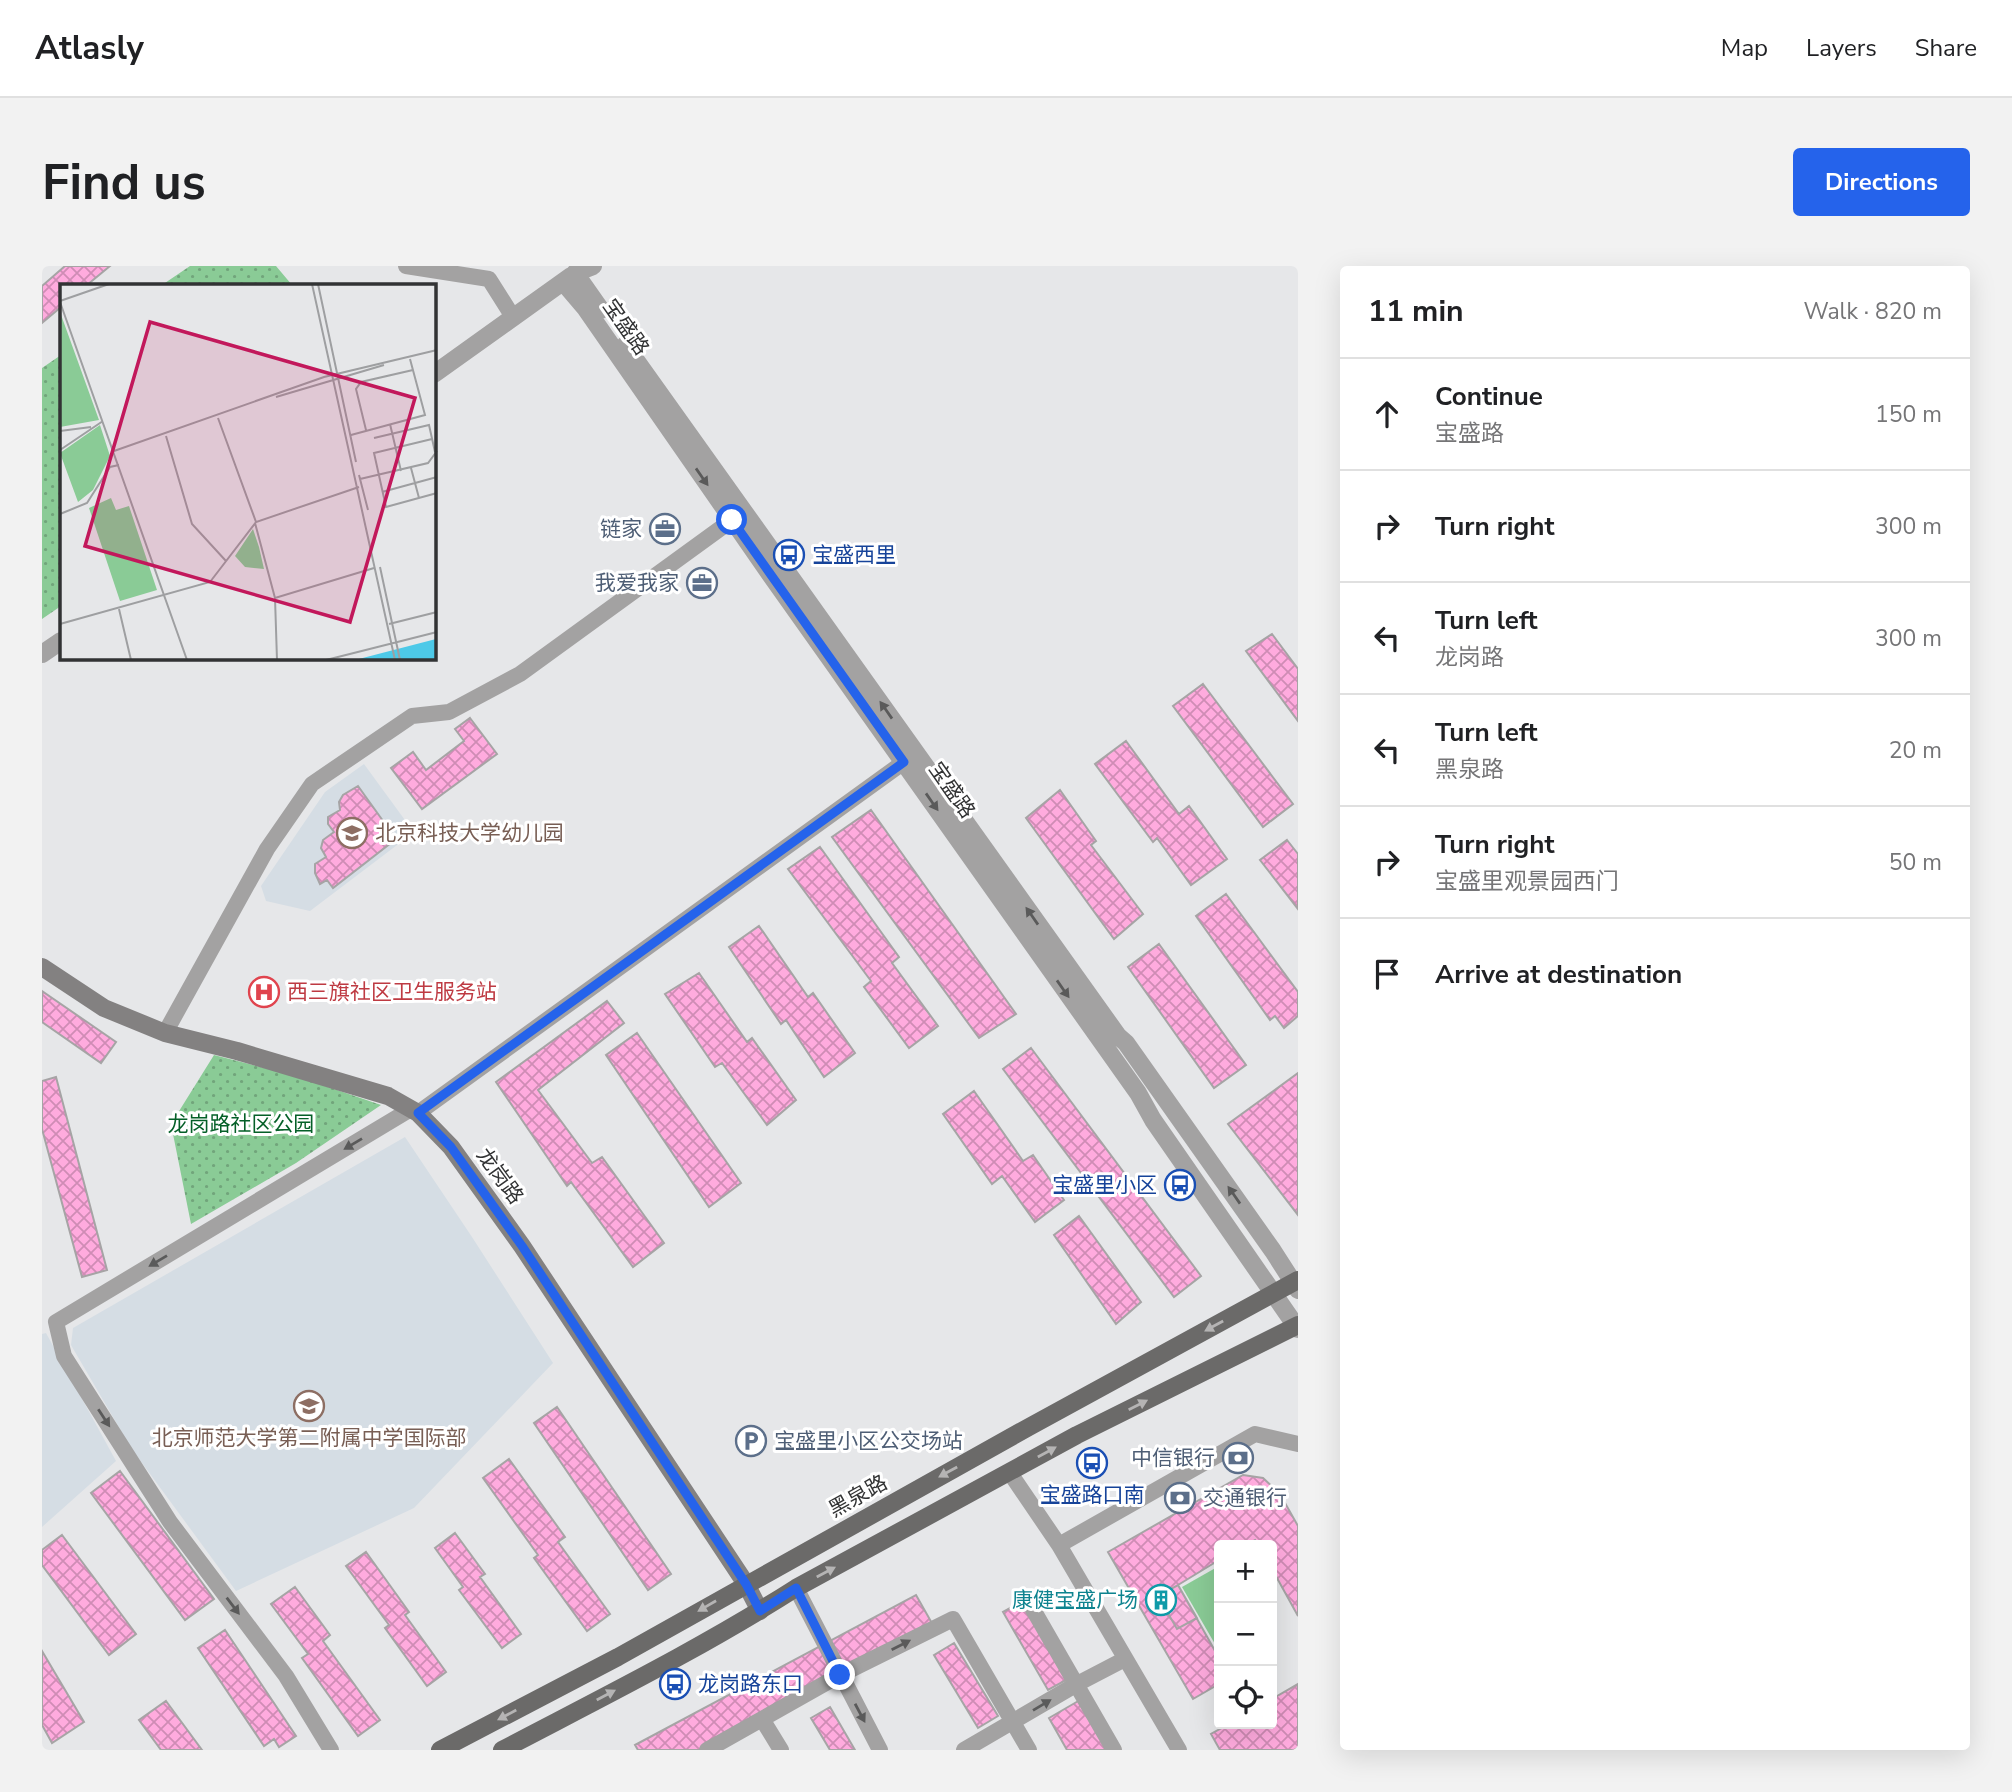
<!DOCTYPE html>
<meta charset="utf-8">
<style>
body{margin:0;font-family:"Nunito Sans","Noto Sans SC",sans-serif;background:#f2f2f2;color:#202124}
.controls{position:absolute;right:21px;bottom:21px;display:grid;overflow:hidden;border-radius:7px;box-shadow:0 7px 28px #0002}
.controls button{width:63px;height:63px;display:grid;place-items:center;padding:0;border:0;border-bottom:2px solid #e0e0e0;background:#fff;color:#202124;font:35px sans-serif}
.stop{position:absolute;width:21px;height:21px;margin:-16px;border:5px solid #2563eb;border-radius:50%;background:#fff}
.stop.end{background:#2563eb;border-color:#fff;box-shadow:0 2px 7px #0008}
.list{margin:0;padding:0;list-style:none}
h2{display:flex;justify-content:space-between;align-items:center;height:91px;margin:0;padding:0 28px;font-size:30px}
h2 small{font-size:23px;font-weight:400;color:#757577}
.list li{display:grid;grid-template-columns:46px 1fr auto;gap:21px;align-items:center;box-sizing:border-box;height:112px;padding:0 28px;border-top:2px solid #e0e0e0}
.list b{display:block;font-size:26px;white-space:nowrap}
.list p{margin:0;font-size:23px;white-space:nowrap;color:#757577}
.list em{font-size:23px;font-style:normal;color:#757577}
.icon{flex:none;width:38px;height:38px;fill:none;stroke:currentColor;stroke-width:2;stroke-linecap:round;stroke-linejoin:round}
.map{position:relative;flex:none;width:1256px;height:1484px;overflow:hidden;border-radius:7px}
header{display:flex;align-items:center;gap:42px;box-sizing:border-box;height:98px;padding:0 35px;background:#fff;border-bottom:2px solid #e0e0e0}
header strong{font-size:33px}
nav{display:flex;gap:38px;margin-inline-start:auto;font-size:24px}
.intro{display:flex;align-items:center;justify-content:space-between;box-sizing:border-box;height:168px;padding:0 42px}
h1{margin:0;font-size:49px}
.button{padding:18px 32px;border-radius:7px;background:#2563eb;color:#fff;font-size:24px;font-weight:700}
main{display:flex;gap:42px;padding:0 42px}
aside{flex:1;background:#fff;border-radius:7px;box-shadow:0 7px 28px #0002}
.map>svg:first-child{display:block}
</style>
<header>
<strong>Atlasly</strong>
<nav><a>Map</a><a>Layers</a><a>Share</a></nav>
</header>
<div class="intro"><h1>Find us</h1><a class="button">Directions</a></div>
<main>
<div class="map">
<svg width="1256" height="1484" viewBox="0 0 1256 1484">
<defs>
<pattern id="park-dots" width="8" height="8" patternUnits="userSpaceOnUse" patternTransform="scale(1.75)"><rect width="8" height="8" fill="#8acb96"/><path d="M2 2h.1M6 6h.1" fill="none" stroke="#71a57b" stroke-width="1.8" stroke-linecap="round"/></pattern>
<pattern id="building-cross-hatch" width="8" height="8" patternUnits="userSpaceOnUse" patternTransform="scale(1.75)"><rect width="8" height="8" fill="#ffabde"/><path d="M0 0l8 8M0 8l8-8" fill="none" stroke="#cf8cb5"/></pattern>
</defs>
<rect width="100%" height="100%" fill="#e6e7e9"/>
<!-- built -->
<path fill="#d5dde4" d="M322,498L368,561L363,573L268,645L224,635L219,620L283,526Z
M363,871L430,971L511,1097L372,1242L194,1325L89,1182L29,1079L31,1062Z
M4,1067L74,1195L0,1261V1068Z"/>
<!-- green -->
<path fill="#8acb96" d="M1177,1300V1385L1140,1321Z"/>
<!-- park -->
<path fill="url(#park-dots)" d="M148,0H234L250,19H120Z
M19,89V340L0,353V102Z
M172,789L257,811L339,839L254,897L149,958L129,858Z"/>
<!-- building -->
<path fill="url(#building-cross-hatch)" stroke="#a6a4a5" stroke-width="2" d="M23,0H68L45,19H19V41L0,57V20Z
M1230,368L1256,403V455L1204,385Z
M1161,418L1251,538L1221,561L1131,440Z
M428,452L455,488L380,543L349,502L371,486L384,504L422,475L413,463Z
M1084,475L1137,548L1147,540L1185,593L1149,619L1115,572L1111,576L1053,498Z
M316,520L354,573L291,622L285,614L278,618L273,607V598L284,591L279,582L281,574L292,566L286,558V551L298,544L297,536L301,529Z
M1018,524L1054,575L1049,579L1101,648L1072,673L984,552Z
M829,544L974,748L937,772L790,571Z
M1245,574L1256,588V643L1218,594Z
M778,581L857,691L850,697L896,760L867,782L822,721L829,715L746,603Z
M1184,628L1256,726V750L1242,762L1233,750L1228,754L1154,650Z
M717,660L766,731L771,727L813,787L782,811L744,754L739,758L687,681Z
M1117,678L1204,799L1172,822L1086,701Z
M657,707L705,776L710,772L754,834L725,859L680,797L673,801L623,728Z
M0,725L74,776L59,797L0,756Z
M565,735L582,757L496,824L550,897L560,891L622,977L591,1001L529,916L525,920L454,816Z
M595,767L699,917L667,941L564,789Z
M989,782L1159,1010L1132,1031L961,803Z
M1256,807V949L1186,858Z
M14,811L65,1004L40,1011L0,863V815Z
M932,825L981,895L991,889L1022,934L993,956L960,910L950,918L901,848Z
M1037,950L1099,1036L1074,1058L1012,969Z
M515,1141L629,1308L606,1324L492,1157Z
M467,1193L523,1271L516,1276L568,1348L545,1365L492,1292L496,1289L441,1212Z
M78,1205L172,1333L143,1354L49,1227Z
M1201,1209L1221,1212L1238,1228L1256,1260V1350L1230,1303V1279H1216L1213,1274L1204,1279H1177V1294L1136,1319L1177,1392V1418L1151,1433L1066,1286Z
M413,1267L443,1308L438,1311L479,1368L460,1382L417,1324L421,1321L393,1282Z
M20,1269L94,1368L67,1389L0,1299V1284Z
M324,1286L367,1346L363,1349L404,1406L385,1420L343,1362L347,1359L304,1300Z
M1136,1319L1155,1352L1135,1363L1116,1330Z
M253,1321L288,1369L281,1375L338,1454L316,1470L260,1392L266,1388L229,1338Z
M874,1329L891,1359L658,1484H596L593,1479Z
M981,1335L1026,1413L1006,1424L961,1346Z
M183,1364L254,1470L237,1481L232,1473L222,1480L156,1382Z
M912,1377L956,1450L936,1462L892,1389Z
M0,1385L42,1456L10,1477L0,1459Z
M1256,1418V1482L1252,1484H1178L1169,1468L1187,1458H1230V1433Z
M1038,1434L1067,1484H1025L1007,1452Z
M124,1435L160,1484H119L97,1454Z
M788,1441L813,1484H788L769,1452Z"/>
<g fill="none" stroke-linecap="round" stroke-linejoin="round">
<!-- minor -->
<path stroke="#a3a2a2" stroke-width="16" d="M364,0L447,13L471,51
M123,767L225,583L270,518L370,450L407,446L478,408L690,254
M376,847L862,496
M968,1207L1017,1279L1137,1484
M1017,1279L1213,1168L1256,1178
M754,1322L838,1484
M985,1333L1072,1484
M720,1453L739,1484
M289,1484L244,1410L128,1256L22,1090L14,1056L369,843
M665,1484L798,1409L911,1353L987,1484
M922,1484L1035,1418L1083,1393"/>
<!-- tertiary -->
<path stroke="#a3a2a2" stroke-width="18" d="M533,7L559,44
M533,7L551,0
M521,16L544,43L728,308L1096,827L1111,854L1256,1063
M583,79L1076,770L1084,777L1231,985L1256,1024
M392,108L529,10
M0,388L19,375"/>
<!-- secondary -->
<path stroke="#838181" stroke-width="18" d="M0,701L62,742L123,767L195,785L346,830L376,847L409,881L480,980L704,1318L718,1345"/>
<!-- primary -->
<path stroke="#6b6a69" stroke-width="18" d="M398,1484L576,1391L987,1161L1256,1014
M460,1484C559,1432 660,1382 754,1322L1035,1169L1256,1059"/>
</g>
<!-- one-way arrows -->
<defs><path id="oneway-solid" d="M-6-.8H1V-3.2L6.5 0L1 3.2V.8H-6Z" transform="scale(1.75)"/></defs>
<g fill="#5a5a5a">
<use href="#oneway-solid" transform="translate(660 211) rotate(55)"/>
<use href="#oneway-solid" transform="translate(844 444) rotate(-125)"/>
<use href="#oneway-solid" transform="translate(890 536) rotate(55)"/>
<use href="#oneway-solid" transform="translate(990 650) rotate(-125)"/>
<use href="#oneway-solid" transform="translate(1021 723) rotate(55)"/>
<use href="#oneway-solid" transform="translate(311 878) rotate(149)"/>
<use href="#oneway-solid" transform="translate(1192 929) rotate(-125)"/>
<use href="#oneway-solid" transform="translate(116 995) rotate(149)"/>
<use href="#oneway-solid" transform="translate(62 1152) rotate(57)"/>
<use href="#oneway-solid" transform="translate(191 1340) rotate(53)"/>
<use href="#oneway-solid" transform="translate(859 1379) rotate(-27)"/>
<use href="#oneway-solid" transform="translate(1000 1439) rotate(-31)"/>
<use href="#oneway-solid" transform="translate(818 1447) rotate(62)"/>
</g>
<g fill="#b5b4b4">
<use href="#oneway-solid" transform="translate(1172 1060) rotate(151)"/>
<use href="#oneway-solid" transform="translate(1096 1139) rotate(-27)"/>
<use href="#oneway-solid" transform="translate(1005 1186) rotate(-29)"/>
<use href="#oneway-solid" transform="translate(906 1206) rotate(151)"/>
<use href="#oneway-solid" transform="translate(784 1306) rotate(-28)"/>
<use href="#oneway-solid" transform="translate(665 1340) rotate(150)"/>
<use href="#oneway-solid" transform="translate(564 1429) rotate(-28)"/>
<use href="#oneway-solid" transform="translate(465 1449) rotate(152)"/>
</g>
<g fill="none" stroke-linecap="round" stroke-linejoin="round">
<!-- route -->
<path stroke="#2563eb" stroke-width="9" d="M690,254L862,496L376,847L409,881L480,980L704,1318L718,1345L754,1322L798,1409"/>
</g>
<!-- icons -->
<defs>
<g id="office-ring" transform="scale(1.575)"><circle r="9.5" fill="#fff" stroke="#5c6f8a" stroke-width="1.5"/><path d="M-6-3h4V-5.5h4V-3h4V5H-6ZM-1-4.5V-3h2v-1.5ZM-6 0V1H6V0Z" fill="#5c6f8a"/></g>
<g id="bus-ring" transform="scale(1.575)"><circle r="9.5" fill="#fff" stroke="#1a4fb4" stroke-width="1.5"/><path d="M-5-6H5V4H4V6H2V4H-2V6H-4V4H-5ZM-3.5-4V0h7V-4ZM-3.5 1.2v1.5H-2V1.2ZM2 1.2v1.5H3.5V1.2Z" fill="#1a4fb4"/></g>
<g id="school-ring" transform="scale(1.575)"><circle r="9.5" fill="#fff" stroke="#8d6e63" stroke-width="1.5"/><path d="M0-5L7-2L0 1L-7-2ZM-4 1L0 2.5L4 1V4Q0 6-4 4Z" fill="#8d6e63"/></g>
<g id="hospital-ring" transform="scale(1.575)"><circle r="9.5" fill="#fff" stroke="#e0444e" stroke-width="1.5"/><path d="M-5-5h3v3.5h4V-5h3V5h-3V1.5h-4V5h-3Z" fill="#e0444e"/></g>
<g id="parking-ring" transform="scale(1.575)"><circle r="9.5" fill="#fff" stroke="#5c6f8a" stroke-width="1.5"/><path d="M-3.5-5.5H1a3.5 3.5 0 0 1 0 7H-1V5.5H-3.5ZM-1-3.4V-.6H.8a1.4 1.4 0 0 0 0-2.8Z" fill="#5c6f8a"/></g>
<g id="bank-ring" transform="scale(1.575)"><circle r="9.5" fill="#fff" stroke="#5c6f8a" stroke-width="1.5"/><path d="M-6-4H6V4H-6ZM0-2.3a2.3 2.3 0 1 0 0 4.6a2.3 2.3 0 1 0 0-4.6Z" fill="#5c6f8a"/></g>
<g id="building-ring" transform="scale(1.575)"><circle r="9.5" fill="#fff" stroke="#0f9aa8" stroke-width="1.5"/><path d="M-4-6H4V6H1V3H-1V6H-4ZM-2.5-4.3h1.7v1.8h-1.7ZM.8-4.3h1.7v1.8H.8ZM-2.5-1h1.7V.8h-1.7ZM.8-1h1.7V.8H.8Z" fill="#0f9aa8"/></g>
</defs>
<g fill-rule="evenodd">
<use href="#office-ring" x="623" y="263"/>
<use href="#bus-ring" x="747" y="289"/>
<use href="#office-ring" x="660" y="317"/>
<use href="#school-ring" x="310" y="567"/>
<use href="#hospital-ring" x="222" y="726"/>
<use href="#bus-ring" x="1138" y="919"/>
<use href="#school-ring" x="267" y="1140"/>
<use href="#parking-ring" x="709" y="1175"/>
<use href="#bank-ring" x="1196" y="1192"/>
<use href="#bus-ring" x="1050" y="1197"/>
<use href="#bank-ring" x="1138" y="1232"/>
<use href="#building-ring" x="1119" y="1334"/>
<use href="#bus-ring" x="633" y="1418"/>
</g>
<g text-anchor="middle" stroke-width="6" stroke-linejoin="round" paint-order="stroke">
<!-- street labels -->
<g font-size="21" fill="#323334" stroke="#fff">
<text transform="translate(584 61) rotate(55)" y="7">宝盛路</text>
<text transform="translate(910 524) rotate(55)" y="7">宝盛路</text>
<text transform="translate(458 910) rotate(54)" y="7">龙岗路</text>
<text transform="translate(816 1230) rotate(-29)" y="7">黑泉路</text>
</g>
<!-- service labels -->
<g font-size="21" fill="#4e5e75" stroke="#fff" text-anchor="end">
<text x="600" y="270">链家</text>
<text x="637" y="324">我爱我家</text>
<text x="732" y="1182" text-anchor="start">宝盛里小区公交场站</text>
<text x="1173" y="1199">中信银行</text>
<text x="1161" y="1239" text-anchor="start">交通银行</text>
</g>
<!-- transit labels -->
<g font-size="21" fill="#164399" stroke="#fff" text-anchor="start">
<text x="770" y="296">宝盛西里</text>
<text x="1115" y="926" text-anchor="end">宝盛里小区</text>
<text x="1050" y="1236" text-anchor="middle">宝盛路口南</text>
<text x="656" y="1425">龙岗路东口</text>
</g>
<!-- education labels -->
<g font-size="21" fill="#785e54" stroke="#fff" text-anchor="start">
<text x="333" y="574">北京科技大学幼儿园</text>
<text x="267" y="1179" text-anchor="middle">北京师范大学第二附属中学国际部</text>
</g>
<!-- health labels -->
<g font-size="21" fill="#be3a42" stroke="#fff" text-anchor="start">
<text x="245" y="733">西三旗社区卫生服务站</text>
</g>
<!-- park labels -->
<g font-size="21" fill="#056028" stroke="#fff">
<text x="199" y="865">龙岗路社区公园</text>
</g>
<!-- culture labels -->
<g font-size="21" fill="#0d838f" stroke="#fff" text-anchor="end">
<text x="1096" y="1341">康健宝盛广场</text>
</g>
</g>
<!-- overview -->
<g transform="translate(18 18)">
<rect width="376" height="376" fill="#e6e7e9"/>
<path d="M0,28L39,136L0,143ZM40,141L50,172L33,206L18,218L0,169ZM51,214L56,226L69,222L97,306L60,317L29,224ZM193,245L199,263L204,285L185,283L175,272Z" fill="#8acb96"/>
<path d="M376,355V376H295Z" fill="#4dc9e8"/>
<path fill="none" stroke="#9e9fa1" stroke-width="2" d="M252,0L335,376M258,0L296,178M0,17L49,0M0,18L127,376M216,113L324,81M158,134L196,238M330,140L341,187M306,146L296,105L301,98L353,86M0,147L31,143M291,151L365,131L350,75M106,152L132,240L166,277M314,154L369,141L375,168M372,155L314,169L326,223L377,209M0,166L43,137M54,167L264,93L377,66M351,184L359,214M299,191L308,226M300,195L368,179L377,167M322,208L377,193M0,230L27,219L50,183L59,181M195,239L215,314L314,284M320,283L340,376M215,314L217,376M59,325L71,376M0,340L150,298L196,238L299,203M329,340L377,328M266,376L377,348"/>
<path fill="#c2185b" fill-opacity="0.15" stroke="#c2185b" stroke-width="3.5" d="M90,38L355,114L290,338L25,262Z"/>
<rect width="376" height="376" fill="none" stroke="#323334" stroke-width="3.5"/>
</g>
</svg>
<div class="controls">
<button>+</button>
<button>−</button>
<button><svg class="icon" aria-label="locate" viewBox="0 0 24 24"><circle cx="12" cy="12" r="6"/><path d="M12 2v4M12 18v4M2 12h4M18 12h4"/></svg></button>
</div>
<div class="stop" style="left:690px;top:254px"></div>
<div class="stop end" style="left:798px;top:1409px"></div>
</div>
<aside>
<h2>11 min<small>Walk · 820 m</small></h2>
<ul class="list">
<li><svg class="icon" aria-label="ahead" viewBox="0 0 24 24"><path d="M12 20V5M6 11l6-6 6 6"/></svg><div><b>Continue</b><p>宝盛路</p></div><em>150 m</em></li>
<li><svg class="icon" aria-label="right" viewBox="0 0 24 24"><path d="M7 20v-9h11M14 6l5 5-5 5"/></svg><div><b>Turn right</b></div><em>300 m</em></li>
<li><svg class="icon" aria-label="left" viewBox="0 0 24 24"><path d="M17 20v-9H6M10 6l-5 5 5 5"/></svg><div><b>Turn left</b><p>龙岗路</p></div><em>300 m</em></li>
<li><svg class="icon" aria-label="left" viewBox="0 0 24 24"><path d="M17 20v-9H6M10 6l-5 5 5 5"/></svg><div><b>Turn left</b><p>黑泉路</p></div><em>20 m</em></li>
<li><svg class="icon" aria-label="right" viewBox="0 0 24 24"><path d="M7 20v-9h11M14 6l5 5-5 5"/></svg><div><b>Turn right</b><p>宝盛里观景园西门</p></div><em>50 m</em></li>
<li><svg class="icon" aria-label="arrive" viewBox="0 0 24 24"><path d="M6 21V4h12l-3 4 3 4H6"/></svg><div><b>Arrive at destination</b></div></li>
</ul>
</aside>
</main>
